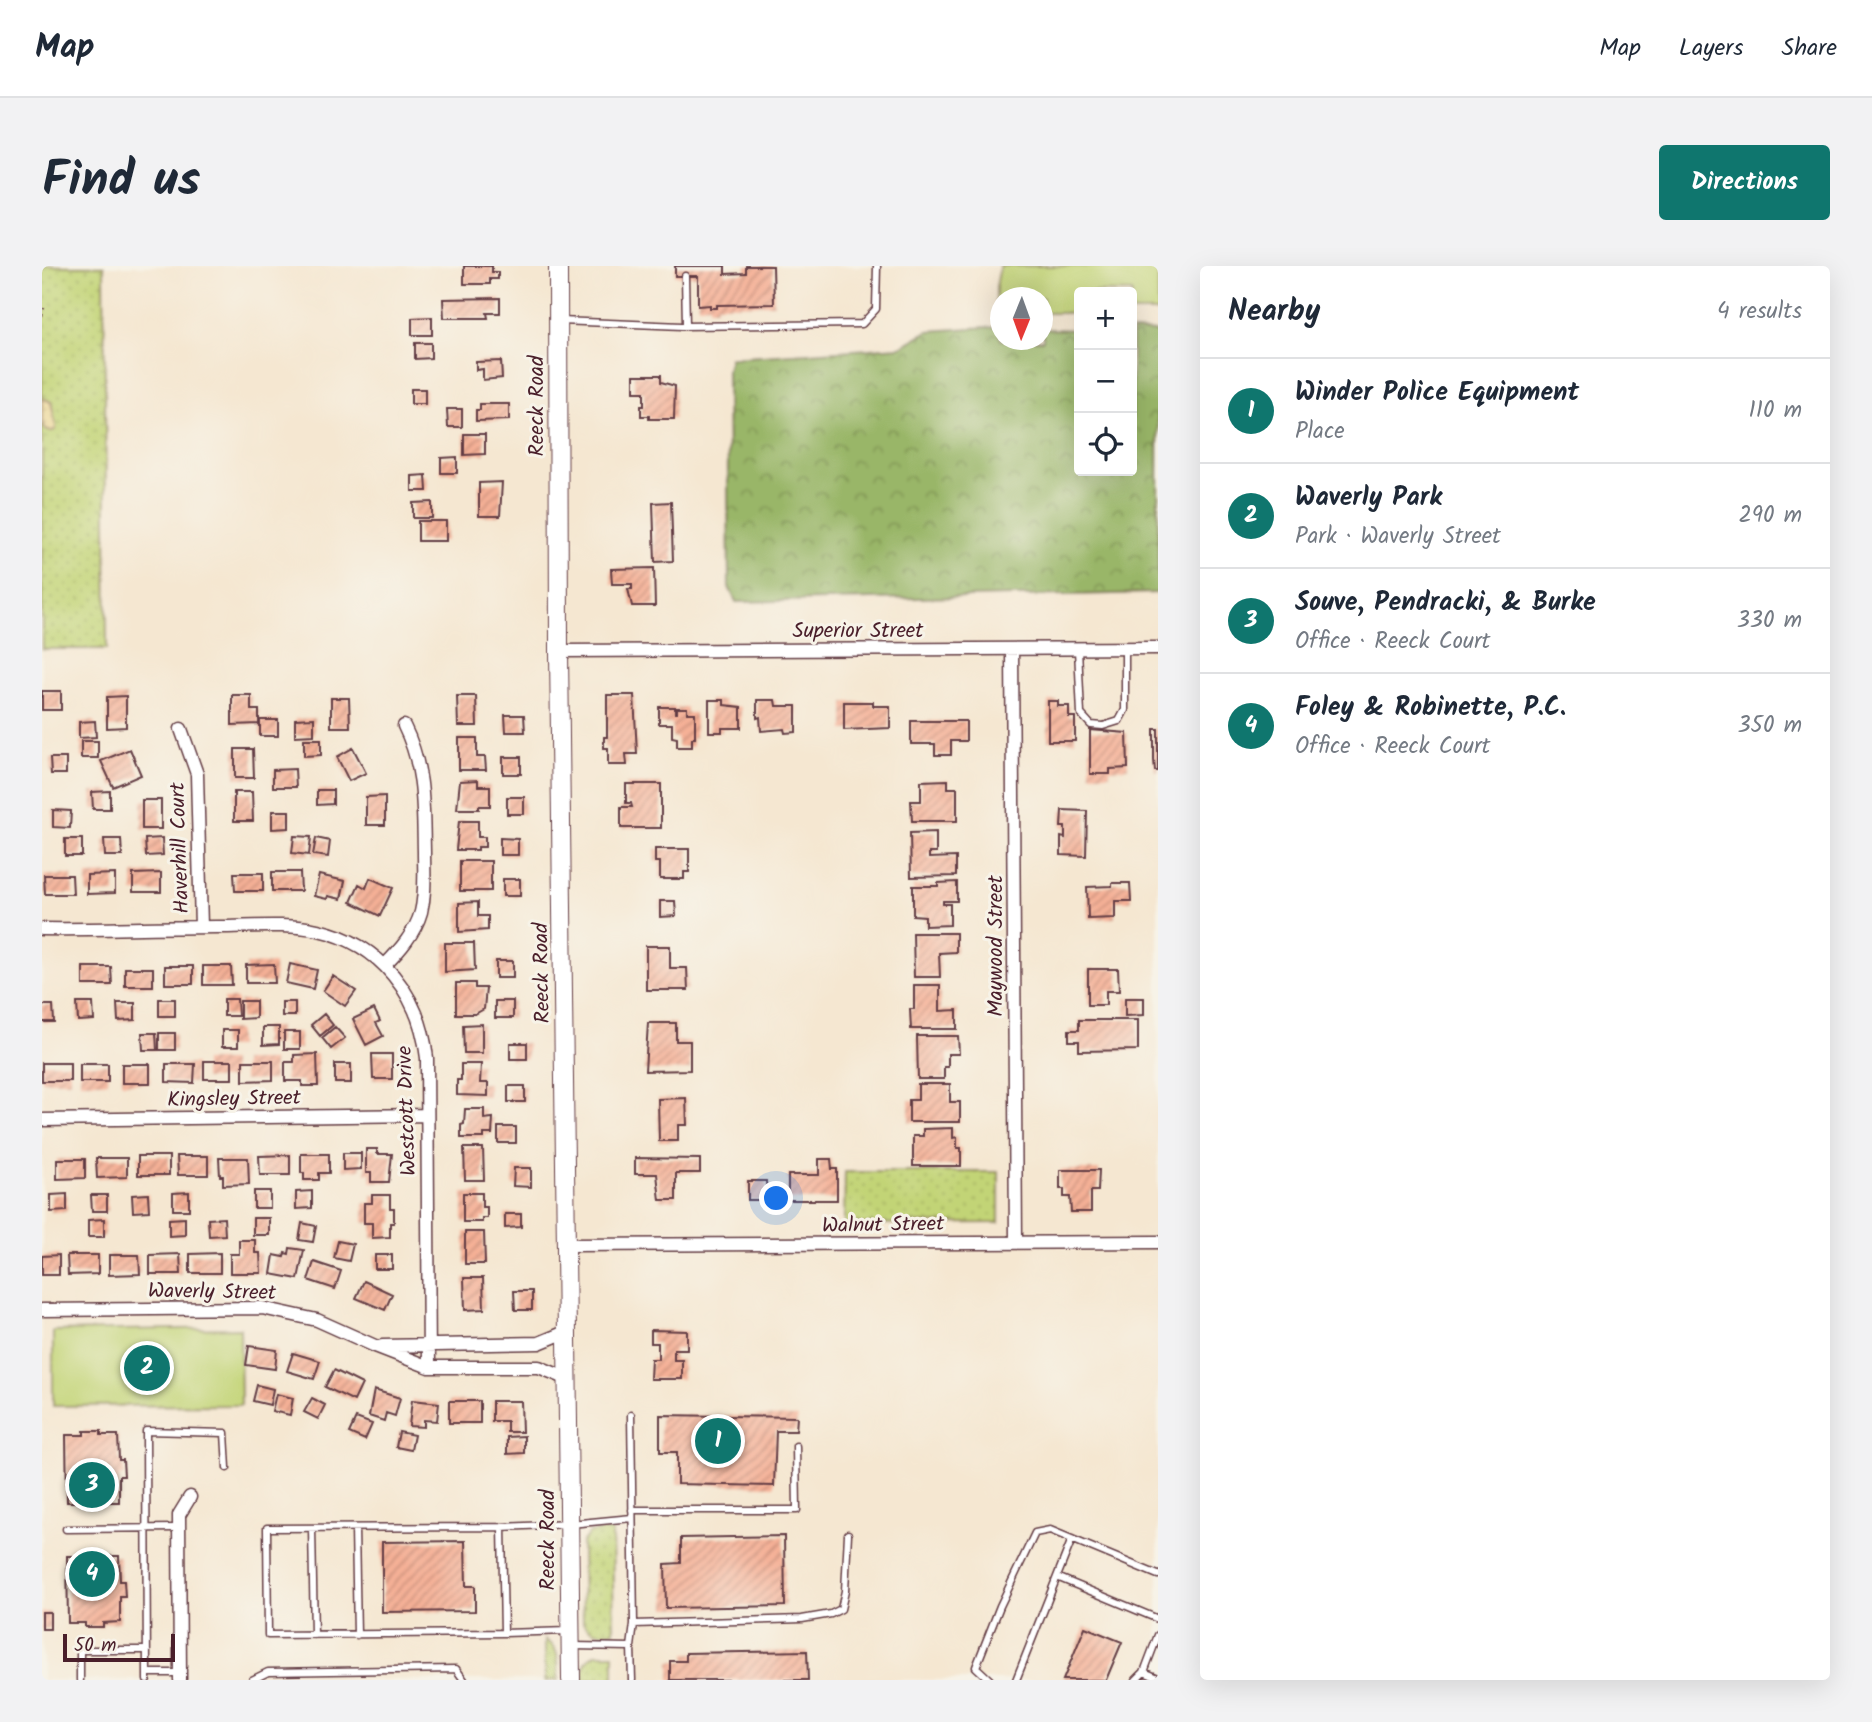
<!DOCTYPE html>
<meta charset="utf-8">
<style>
body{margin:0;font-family:Kalam,sans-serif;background:#f2f2f3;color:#1f2937}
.controls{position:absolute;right:21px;top:21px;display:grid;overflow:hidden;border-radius:7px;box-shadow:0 7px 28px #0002}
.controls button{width:63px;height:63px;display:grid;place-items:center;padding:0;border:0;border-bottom:2px solid #e0e1e3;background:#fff;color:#1f2937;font:35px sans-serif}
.compass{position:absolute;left:948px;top:21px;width:63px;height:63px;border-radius:50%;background:#fff;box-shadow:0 7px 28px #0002;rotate:181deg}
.scale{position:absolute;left:21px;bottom:18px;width:112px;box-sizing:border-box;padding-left:7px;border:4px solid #4a1f2b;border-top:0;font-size:19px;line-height:24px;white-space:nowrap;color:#4a1f2b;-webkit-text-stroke:5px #f7f3e8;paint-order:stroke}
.you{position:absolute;left:735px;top:933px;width:24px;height:24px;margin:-18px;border:5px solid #fff;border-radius:50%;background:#1a73e8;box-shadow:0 0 0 10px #1a73e833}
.badge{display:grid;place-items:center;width:46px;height:46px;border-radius:50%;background:#0f766e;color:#fff;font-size:23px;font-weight:700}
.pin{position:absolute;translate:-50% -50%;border:4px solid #fff;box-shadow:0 2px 7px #0006}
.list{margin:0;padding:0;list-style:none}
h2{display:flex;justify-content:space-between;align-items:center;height:91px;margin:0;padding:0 28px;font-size:30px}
h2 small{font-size:23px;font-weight:400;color:#747a83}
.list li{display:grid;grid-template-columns:46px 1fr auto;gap:21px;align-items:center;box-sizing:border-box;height:105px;padding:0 28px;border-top:2px solid #e0e1e3}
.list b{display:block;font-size:26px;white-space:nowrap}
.list p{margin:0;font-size:23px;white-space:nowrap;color:#747a83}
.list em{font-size:23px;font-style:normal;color:#747a83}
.icon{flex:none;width:38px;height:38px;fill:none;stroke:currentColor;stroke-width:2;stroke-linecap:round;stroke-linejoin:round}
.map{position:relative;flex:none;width:1116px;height:1414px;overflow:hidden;border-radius:7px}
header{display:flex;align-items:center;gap:42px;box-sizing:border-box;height:98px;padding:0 35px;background:#fff;border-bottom:2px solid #e0e1e3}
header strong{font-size:33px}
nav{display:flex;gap:38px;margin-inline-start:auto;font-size:24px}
.intro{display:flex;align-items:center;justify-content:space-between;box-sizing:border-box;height:168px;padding:0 42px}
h1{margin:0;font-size:49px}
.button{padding:18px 32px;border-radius:7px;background:#0f766e;color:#fff;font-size:24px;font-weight:700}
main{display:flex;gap:42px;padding:0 42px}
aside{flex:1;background:#fff;border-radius:7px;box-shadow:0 7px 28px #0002}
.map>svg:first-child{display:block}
</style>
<header>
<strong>Map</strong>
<nav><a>Map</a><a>Layers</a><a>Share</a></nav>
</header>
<div class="intro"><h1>Find us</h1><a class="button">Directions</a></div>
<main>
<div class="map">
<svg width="1116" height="1414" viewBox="0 0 1116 1414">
<defs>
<pattern id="grass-dots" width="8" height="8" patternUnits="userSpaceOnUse" patternTransform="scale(1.75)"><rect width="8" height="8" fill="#c2d476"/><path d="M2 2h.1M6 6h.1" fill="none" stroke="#a8b666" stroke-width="1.8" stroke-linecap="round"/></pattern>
<pattern id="forest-crowns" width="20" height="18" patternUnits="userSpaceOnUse" patternTransform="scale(1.75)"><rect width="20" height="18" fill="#99b667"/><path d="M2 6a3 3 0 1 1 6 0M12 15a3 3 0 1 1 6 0" fill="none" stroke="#7f9355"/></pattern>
<pattern id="sand-dots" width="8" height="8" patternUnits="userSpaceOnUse" patternTransform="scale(1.75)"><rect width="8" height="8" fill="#eeda9e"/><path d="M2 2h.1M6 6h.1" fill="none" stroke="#cebb88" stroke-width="1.8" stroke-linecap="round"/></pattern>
<pattern id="building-hatch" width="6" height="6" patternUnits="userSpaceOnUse" patternTransform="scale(1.75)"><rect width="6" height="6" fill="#f5b096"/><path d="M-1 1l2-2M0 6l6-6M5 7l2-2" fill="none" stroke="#c88f7b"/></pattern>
</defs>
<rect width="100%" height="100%" fill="#f7f3e8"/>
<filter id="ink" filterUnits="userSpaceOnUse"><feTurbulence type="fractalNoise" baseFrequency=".0143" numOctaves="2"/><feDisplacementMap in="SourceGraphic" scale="14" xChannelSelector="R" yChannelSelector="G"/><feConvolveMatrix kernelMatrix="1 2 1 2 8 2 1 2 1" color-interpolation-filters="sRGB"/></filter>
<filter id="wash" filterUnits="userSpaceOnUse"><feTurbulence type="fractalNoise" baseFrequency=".00686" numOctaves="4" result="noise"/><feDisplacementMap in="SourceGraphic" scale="28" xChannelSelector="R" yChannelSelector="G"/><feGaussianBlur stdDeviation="1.57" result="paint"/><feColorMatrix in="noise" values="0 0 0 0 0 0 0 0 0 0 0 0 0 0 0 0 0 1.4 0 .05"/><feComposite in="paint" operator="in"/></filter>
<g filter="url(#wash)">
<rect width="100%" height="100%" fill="#f5e7d1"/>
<!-- grass -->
<path fill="url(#grass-dots)" stroke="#867a50" stroke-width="2" d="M0,0H62L65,383H0Z
M803,906H957V957L802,958Z
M568,1264L570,1265L572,1365C558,1367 550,1368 541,1356L540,1276L548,1267Z
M503,1374C519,1382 516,1398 516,1414H503Z
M554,1388H572V1414H541C541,1401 542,1394 554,1388Z"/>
<!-- forest -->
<path fill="url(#forest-crowns)" stroke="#726a49" stroke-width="2" d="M945,61L958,62L959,74H1001V63L1037,64V205H1090V65L1116,66V327L694,336L687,321L685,104L688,92L858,81L886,65Z"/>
<!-- sand -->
<path fill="url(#sand-dots)" stroke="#9c7c64" stroke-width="2" d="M3,133L9,136L14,160V163L9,166L4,164L0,156V135Z"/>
<!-- park -->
<path fill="#c2d476" stroke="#867a50" stroke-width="2" d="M958,0H1116V46H1090V26H1037V47H1001V32H959L958,47H954V21Z
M198,1062L199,1139L11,1140V1065Z"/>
<g id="blocks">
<!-- building -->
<path fill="url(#building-hatch)" d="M422,0H450V6H456V13H448V18H422Z
M633,0H683V8L704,7V0H731L732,38L675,39V42H668V39L656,40V10H633Z
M458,32V47H445L446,52H402L401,33Z
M390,51V69H370V52Z
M373,77H389V92L373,93Z
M459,95L460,112L441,114V103L434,104V96Z
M592,109H619V116L633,120L632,153H607V150H599V140H602V126H592Z
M369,123H383V138H369Z
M438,138H467V154L434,155V144H438Z
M405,143H420V161H406Z
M422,168H443V188L422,189Z
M415,191V207H399V192Z
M384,209L385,225H370V210Z
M460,216L458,250H437V217Z
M390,236V252H371V237Z
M629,236L631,295L613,296L611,237Z
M376,255H404V275H376Z
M612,302L613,340H590L586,323H590V318H570L569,303Z
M0,425H19V444H0Z
M190,429H209V444H217V458L190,459Z
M565,429H592L595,488H584L585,499H566V482H562V471H565Z
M84,430V461L65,462V431Z
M415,430H434L435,460H416Z
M289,432H307L308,461H289Z
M667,434H682V439L699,441V462H680V466H667Z
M715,434H733L734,440H754V466L743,467L742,463L719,465L718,451L715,452Z
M1006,435H1016V440H1027V451H1033V475H1006Z
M802,436H831V440H848V462L802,464Z
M617,441H633V447H635V442H645V447H653V472H650V481H635V472L630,471V458H617Z
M463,449H482L483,466H464Z
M272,452V469L253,470V453Z
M218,454H236V470H218Z
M53,455L54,471L37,472V456Z
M869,455H924V475H909V489H893V478H869Z
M1112,463H1116V505H1113L1112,494Z
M1048,464L1085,467L1086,502L1068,503V508H1048Z
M417,472H435V491H443L444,504H417Z
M262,473H279V489L262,490Z
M39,475H56V492H39Z
M311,482L324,507L307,515L295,491Z
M88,483L99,509L71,521L59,495Z
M193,483H211L212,512H193Z
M461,491H479V508H461Z
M8,492H24V508H9Z
M253,503L254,521H231V504Z
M436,514V520H448V540H437V543H415L418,515Z
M906,514V522H915V555H870L869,535H879V515Z
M584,518H619V562H579V541H590L589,537H584Z
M275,524H291V538L275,539Z
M68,525V543H51L50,526Z
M192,526H210L211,555H192Z
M343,530V559H324V531Z
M465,531H482V548H465Z
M100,534H119V563H100Z
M11,544L29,545L28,562L11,561Z
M1020,544L1045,545L1044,590L1019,589V571L1023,572V561H1019Z
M230,545H247V562L230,563Z
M417,555H436V571H443V581H436V584H414Z
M894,566V587H887V592L914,591V610L869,611L868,567Z
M252,570L269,571L267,589L250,587Z
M120,572L121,589L104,590L103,573Z
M274,572L288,575L286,591L271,589Z
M458,572L476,573V589H458Z
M23,573H40V590H23Z
M62,573H79L80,590H63Z
M613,583H647V606H642V613H618V596H613Z
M418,595H449V625H418Z
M230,606H258L259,625H230Z
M119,607V626H91V608Z
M192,607H221V625H193Z
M73,608V627L45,628V609Z
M2,609H30L31,628H3Z
M277,609L303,615L299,633L286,630L285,633L272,630Z
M328,612L351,622L338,650L309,636L317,618L324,622Z
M461,613H478V630H461Z
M915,616V635H901V638H908V659L883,660V650L871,649V620H896V617Z
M1070,617H1088L1089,635H1073V652L1046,653L1045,621L1070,620Z
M618,635H633L634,650L618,651Z
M436,636V650H446V664L417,666V637Z
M871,667H914V686L897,687L898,711H872Z
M403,677H432L433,704L403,706Z
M604,680H628V702H645L646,724H604Z
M454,695H471V712H454Z
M232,698L233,717H204V699Z
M248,698L275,704L271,723L244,717Z
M123,700H151V718H123Z
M161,700H189L190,719H161Z
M41,701H69L70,719H41Z
M83,702H111V720H83Z
M1046,703H1076L1077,725H1064V739H1046Z
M291,710L314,725L303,740L281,725Z
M414,717H433V722H444L442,743L433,748H414Z
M872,719H898V745L915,744V763H869L868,743H872Z
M1083,732H1102V749L1083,750Z
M117,733H133V750H117Z
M182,733H195L196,750H182Z
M198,735H214V752L198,753Z
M453,735H471V752H453Z
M240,736H253V750H240Z
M35,737H51L52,754L36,755Z
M75,737H93V754L76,755Z
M0,739H11L12,756H0Z
M332,743L338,755L334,757L341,770L324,779L311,753Z
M282,748L291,759L278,770L269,759Z
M1037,754H1096V784L1037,785V775H1027V764H1037Z
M606,757H634V775H648V804L603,805Z
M440,758V787H422L421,759Z
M221,761H237V778L221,779Z
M293,761L303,772L289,783L280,772Z
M180,764H196V781H180Z
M242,766H258V783H242Z
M100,767H114L115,784H101Z
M117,767H133V784H117Z
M875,770H916L917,788H906V801H902V813H876Z
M468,777H485V793H468Z
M275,788L276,820H260V815H243V796H252V789Z
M330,788H350V813H331Z
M162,795H190V813H162Z
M201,795H231V814L201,815Z
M0,797H28V815H0Z
M38,798H66V816H38Z
M80,798H108V817H80Z
M124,798H153L152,817L124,816Z
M293,798H309V817H293Z
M419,798H439L438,817H446V830L415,829V814H419Z
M876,818H908V836H918V856H867V834H876Z
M466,820H483V836H466Z
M644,832L645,859H636V875H617L616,833Z
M423,843H442V853L451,852L450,868H442V872H419V859L422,858Z
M456,861H474V877H456Z
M911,862V872L915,871V882H919V900H871V870H881V863Z
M422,882H441L442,914H423Z
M324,883H335V888H350L347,916H329V907H324Z
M301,887H319V903L301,904Z
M259,888H287V907H277V914H262V907H259Z
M248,889V909H218L217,890Z
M96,890H127V909H96Z
M135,890H166V909H136Z
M54,892H85V911L55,912Z
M177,892H206L207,918L181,919V910H178Z
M593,892L658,893V907H634V934H618L615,908H593Z
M15,893H43V912L15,913Z
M777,893H789L790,903H795V934H746V909H777Z
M472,902H489V921L471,920Z
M1018,904H1057L1056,925H1049V946H1029L1028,931H1022V923H1018Z
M706,915H724L725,934H706Z
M212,925H228V942H212Z
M270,925V942L254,943V926Z
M147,926V944H131V927Z
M421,927H440V941H445V952H440V956H421Z
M25,928V945L9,946V929Z
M106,928L107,945L91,946L90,929Z
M49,929H65V945H50Z
M330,929H348V942H352V957H348V971L330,972V957H322V937H330Z
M463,948H479V961L463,962Z
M143,952V969L127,970V953Z
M182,952L183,969L167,970L166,953Z
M211,952H227V969H211Z
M62,953V971H46V954Z
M260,957L274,960L271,976L257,974Z
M423,966H442L443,998H423Z
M197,974H213V987H218L219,1007H188V988H197Z
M296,975L311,978L307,995L292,992Z
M248,982L262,984L256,1013L229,1008L232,989L242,991L243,987L247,988Z
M178,987V1007H148V988Z
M138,988L139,1008H108V989Z
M17,989V1009H0V990Z
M25,989H56V1008L26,1009Z
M67,989H97L98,1008L67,1009Z
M333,989H350V1003H333Z
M272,996L299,1005L293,1023L266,1014Z
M422,1012H441L442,1043L423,1044Z
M322,1015L350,1028L343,1044L314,1032Z
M472,1025H490V1044H473Z
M609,1064L645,1065V1083H632V1094H640V1113H608L609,1093H616V1077H609Z
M207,1080L235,1084L233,1103L204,1099Z
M251,1087L278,1095L272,1113L245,1105Z
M292,1104L320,1118L312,1135L283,1121Z
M215,1119L231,1123L228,1139L211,1135Z
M332,1124L358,1132L353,1150L344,1147L342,1155L327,1150Z
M234,1128L251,1132L248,1149L230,1145Z
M270,1132L283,1139L276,1153L262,1146Z
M370,1134L397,1137L395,1155L382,1154V1161L367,1160Z
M407,1135H438V1157H407Z
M450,1135H479L480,1166H465V1155H450Z
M618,1149L755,1151L754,1165H734L732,1220L635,1218V1186H618Z
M314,1152L330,1158L323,1174L307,1167Z
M42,1165H59V1169H76L77,1194H81L82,1210H77V1236H60V1240H42V1236H25L24,1169H42Z
M357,1166L372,1169L369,1184L354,1181Z
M482,1170V1187L465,1188V1171Z
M742,1270L743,1340L624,1342L623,1298L639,1297V1272Z
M423,1275L424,1320H433V1345L340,1346V1276Z
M43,1286H60V1290H77L78,1315H82L83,1331H78V1356L61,1357V1361H43V1357H26L25,1290H43Z
M0,1346H8V1363H0Z
M1043,1361L1080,1376L1064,1414H1021Z
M765,1385L766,1414H628V1395H644V1387Z"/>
</g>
</g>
<g filter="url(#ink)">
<use href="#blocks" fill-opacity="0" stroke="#643d44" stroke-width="2"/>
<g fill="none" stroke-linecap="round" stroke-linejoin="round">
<!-- lane casing -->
<g stroke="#643d44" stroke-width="9">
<path id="lane" d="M643,10L644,59
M518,55L640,60L820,58L834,43L835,0
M1036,383L1039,448L1049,459L1061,460L1077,455L1083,444V383
M590,1244H755L754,1180
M460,1261L225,1262L226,1369L462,1367
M270,1262L272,1369
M313,1262L315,1369
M24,1263L137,1262
M1015,1311L1116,1353
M592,1358L760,1353L789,1348L799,1343L803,1325L806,1268
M527,1365L462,1367L460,1261L528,1258L590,1252
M531,1380L589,1381L592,1358L589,1149
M589,1381L590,1414
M1102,1406L1116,1369
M105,1407H138
M38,1414V1384H105
M105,1414L104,1165L183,1167L185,1202
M210,1414L226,1406L414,1403L422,1414
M948,1414L934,1401L958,1340L993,1267L1008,1264L1116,1309
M974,1414L1030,1273
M1094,1414L1102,1406L1116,1412"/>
</g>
<!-- street casing -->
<g stroke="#643d44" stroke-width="15">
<path id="street" d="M970,383L974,976
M517,385L1116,382
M139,463L155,508L159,661
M0,663C58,664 117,661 175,661C208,661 244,657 276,664C339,678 378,729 385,792L387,1101
M343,699C358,684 373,667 379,646C384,626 382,606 382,586C381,541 383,502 362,460
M0,854L385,849
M525,979L1116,976
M0,1044L220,1042L275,1054L333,1080L387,1101H497L526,1113
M340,1080L497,1077L526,1065
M138,1414L137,1249L148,1231"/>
</g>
<!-- secondary casing -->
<g stroke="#643d44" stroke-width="20">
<path id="secondary" d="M516,0L517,385L529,1414"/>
</g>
<!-- path -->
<path stroke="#643d44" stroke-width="2.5" stroke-dasharray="2 5" stroke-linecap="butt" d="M0,50L2,42"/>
<!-- lane -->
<use href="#lane" stroke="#fff" stroke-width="6"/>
<!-- street -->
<use href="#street" stroke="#fff" stroke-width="12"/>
<!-- secondary -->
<use href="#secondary" stroke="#fff" stroke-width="18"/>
</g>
</g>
<g text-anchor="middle" stroke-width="6" stroke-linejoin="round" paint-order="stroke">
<!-- street labels -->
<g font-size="21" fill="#4a1f2b" stroke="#f7f3e8">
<text transform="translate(494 140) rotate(-90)" y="7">Reeck Road</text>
<text x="816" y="371">Superior Street</text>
<text transform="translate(137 582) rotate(-92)" y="7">Haverhill Court</text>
<text transform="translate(953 680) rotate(-90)" y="7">Maywood Street</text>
<text transform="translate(499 707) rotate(-91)" y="7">Reeck Road</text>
<text transform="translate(192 832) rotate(-1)" y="7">Kingsley Street</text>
<text transform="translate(364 845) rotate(-92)" y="7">Westcott Drive</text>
<text transform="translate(841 958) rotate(-1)" y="7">Walnut Street</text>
<text transform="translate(170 1025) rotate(1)" y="7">Waverly Street</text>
<text transform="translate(505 1274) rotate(-90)" y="7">Reeck Road</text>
</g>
</g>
</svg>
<div class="controls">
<button>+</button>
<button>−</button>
<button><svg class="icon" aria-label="locate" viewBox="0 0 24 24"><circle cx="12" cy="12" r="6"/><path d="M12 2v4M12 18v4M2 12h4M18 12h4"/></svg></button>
</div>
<svg class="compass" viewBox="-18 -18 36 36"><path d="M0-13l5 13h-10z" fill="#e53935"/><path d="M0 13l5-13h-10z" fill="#747a83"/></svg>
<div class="scale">50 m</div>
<div class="you"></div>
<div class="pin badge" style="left:676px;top:1175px">1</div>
<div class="pin badge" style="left:105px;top:1102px">2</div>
<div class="pin badge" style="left:50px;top:1219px">3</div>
<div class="pin badge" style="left:50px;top:1308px">4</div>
</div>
<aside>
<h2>Nearby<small>4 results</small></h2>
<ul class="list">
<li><span class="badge">1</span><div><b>Winder Police Equipment</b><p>Place</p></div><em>110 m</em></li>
<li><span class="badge">2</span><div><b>Waverly Park</b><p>Park · Waverly Street</p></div><em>290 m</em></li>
<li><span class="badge">3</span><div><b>Souve, Pendracki, &amp; Burke</b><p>Office · Reeck Court</p></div><em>330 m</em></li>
<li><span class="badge">4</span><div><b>Foley &amp; Robinette, P.C.</b><p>Office · Reeck Court</p></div><em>350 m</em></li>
</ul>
</aside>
</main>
